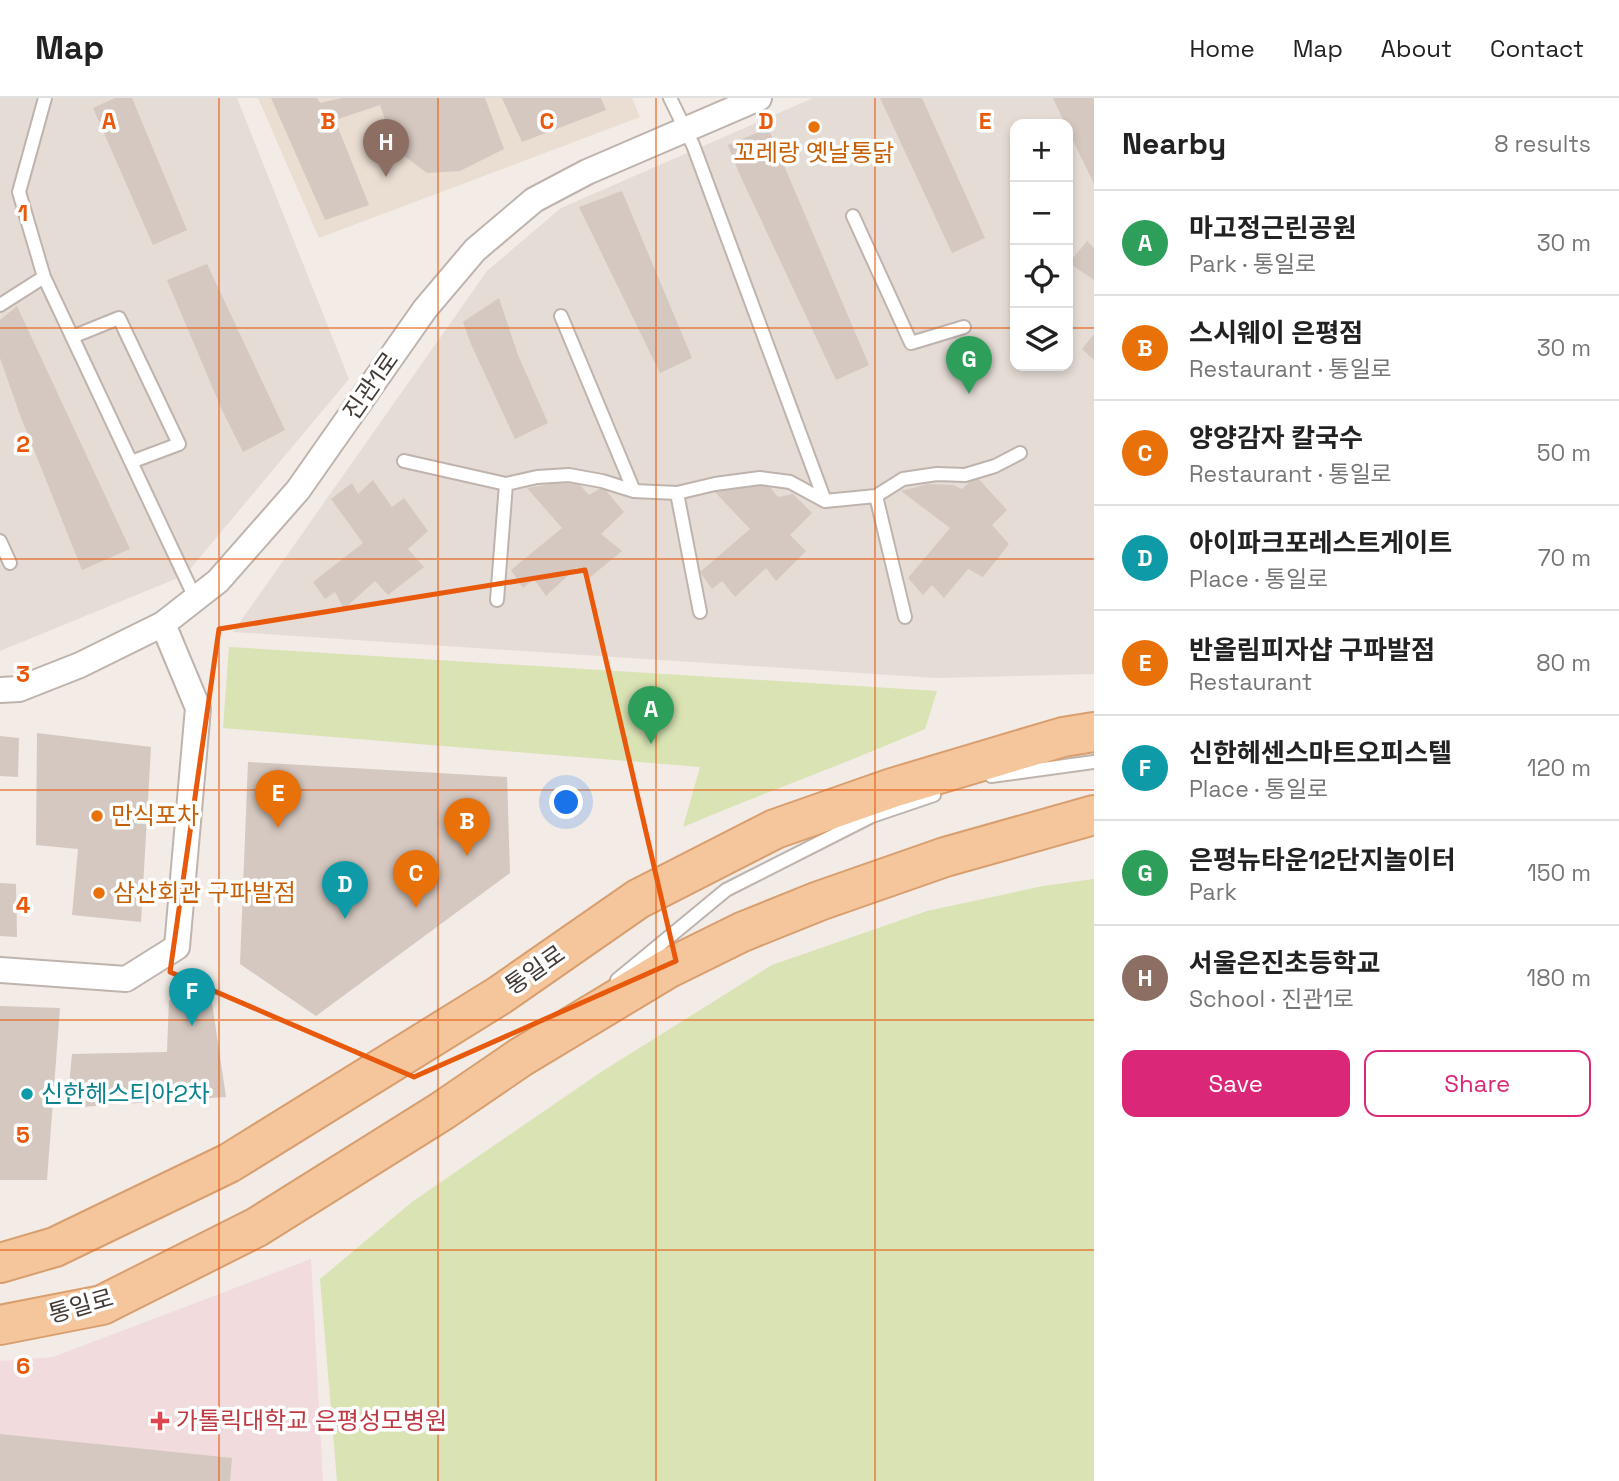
<!DOCTYPE html>
<meta charset="utf-8">
<style>
body{margin:0;font-family:"Space Grotesk","Noto Sans KR",sans-serif;background:#f6f6f6;color:#222}
.controls{position:absolute;right:21px;top:21px;display:grid;overflow:hidden;border-radius:14px;box-shadow:0 4px 10px #0003}
.controls button{width:63px;height:63px;display:grid;place-items:center;padding:0;border:0;border-bottom:2px solid #e0e0e0;background:#fff;color:#222;font:35px sans-serif}
.you{position:absolute;left:567px;top:705px;width:24px;height:24px;margin:-18px;border:5px solid #fff;border-radius:50%;background:#1a73e8;box-shadow:0 0 0 10px #1a73e833}
.badge{display:grid;place-items:center;width:46px;height:46px;border-radius:50%;background:#db2777;color:#fff;font-size:23px;font-weight:700}
.pin{position:absolute;translate:-50% -58px;filter:drop-shadow(0 2px 4px #0008)}
.pin::after{content:'';position:absolute;top:37px;width:24px;height:21px;background:inherit;clip-path:polygon(0 0,100% 0,50% 100%)}
.list{margin:0;padding:0;list-style:none}
h2{display:flex;justify-content:space-between;align-items:center;height:91px;margin:0;padding:0 28px;font-size:30px}
h2 small{font-size:23px;font-weight:400;color:#767676}
.list li{display:grid;grid-template-columns:46px 1fr auto;gap:21px;align-items:center;box-sizing:border-box;height:105px;padding:0 28px;border-top:2px solid #e0e0e0}
.list b{display:block;font-size:26px;white-space:nowrap}
.list p{margin:0;font-size:23px;white-space:nowrap;color:#767676}
.list em{font-size:23px;font-style:normal;color:#767676}
.actions{display:flex;gap:14px;padding:21px 28px}
.actions a{flex:1;padding:16px 0;border:2px solid #db2777;border-radius:14px;text-align:center;font-size:24px;color:#db2777}
.actions .main{background:#db2777;color:#fff}
.icon{flex:none;width:38px;height:38px;fill:none;stroke:currentColor;stroke-width:2;stroke-linecap:round;stroke-linejoin:round}
.map{position:relative;flex:none;width:1094px;height:1383px;overflow:hidden}
header{display:flex;align-items:center;gap:42px;box-sizing:border-box;height:98px;padding:0 35px;background:#fff;border-bottom:2px solid #e0e0e0}
header strong{font-size:33px}
nav{display:flex;gap:38px;margin-inline-start:auto;font-size:24px}
main{display:flex}
aside{flex:1;background:#fff}
.map>svg:first-child{display:block}
</style>
<header>
<strong>Map</strong>
<nav><a>Home</a><a>Map</a><a>About</a><a>Contact</a></nav>
</header>
<main>
<div class="map">
<svg width="1094" height="1383" viewBox="0 0 1094 1383">
<rect width="100%" height="100%" fill="#f2ebe6"/>
<!-- residential -->
<path fill="#e5dcd5" fill-rule="evenodd" d="M0,0H237L349,281L185,477L0,553Z
M813,0H1094V576L936,580L233,534L487,173L561,110ZM1015,26H1068V268H1015Z"/>
<!-- education -->
<path fill="#eaddd1" d="M258,0H632L640,19L319,140Z"/>
<!-- medical -->
<path fill="#f1dbdd" d="M311,1161L323,1383H0V1263L53,1259Z"/>
<!-- green -->
<path fill="#d9e3b3" d="M229,549H230L937,593L925,631C845,666 763,695 683,729L700,669L223,630Z
M1094,781V1383H337L320,1181L412,1104L601,974L772,867L927,813L1043,788Z"/>
<!-- building -->
<path fill="#d5c8c0" d="M115,0H132L187,132L153,147L93,10Z
M271,0H317L320,5L342,0H485L504,51L460,73L427,75L395,51L380,7L335,22L369,107L325,122Z
M502,0H601L606,12L522,44Z
M880,0H922L985,140L952,155Z
M1053,0H1094V86L1068,32V26H1065Z
M768,30L869,267L836,282L739,75L728,47Z
M622,93L692,260L660,275L579,109Z
M1087,143L1094,150V182L1069,165Z
M207,166L285,332L243,354L222,312L167,182Z
M499,200L518,257L548,325L515,341L470,244L463,224Z
M17,208L130,451L82,472L20,317L0,260V222Z
M1094,236V262L1082,251Z
M976,378L1007,412L992,427L1009,446L983,479L968,471L944,500L932,487L923,497L908,480L950,430L901,393L928,386L953,387L962,391Z
M373,382L392,409L404,400L428,433L408,451L424,469L388,497L375,483L344,511L335,494L325,501L313,484L363,445L331,401L352,385L358,396Z
M556,385L579,386L589,397L603,389L624,414L601,436L622,453L588,481L577,469L546,498L534,481L523,490L511,472L562,430L527,390Z
M745,387H768L778,399L793,396L812,415L790,437L806,453L776,483L766,470L735,499L722,483L712,491L700,474L750,431L714,393Z
M37,635L151,649L141,824L72,817L78,751L36,747Z
M0,638L19,640L18,679L0,678Z
M248,664L507,679L510,775L316,918L240,866Z
M0,785L16,786L17,839L0,838Z
M211,898L226,999L67,1010L72,956L167,954L169,902Z
M0,908L60,910L47,1082H0Z
M0,1336L232,1360L230,1383H0Z"/>
<g fill="none" stroke-linecap="round" stroke-linejoin="round">
<!-- service casing -->
<g stroke="#bfb4ad" stroke-width="16">
<path id="service" d="M45,0L19,94L44,179L196,502
M670,0L693,47L825,403
M853,118L911,245L964,229
M0,207L44,179
M561,218L634,393
M72,239L119,220L179,346L131,364
M404,363L506,386L537,379L569,377L602,383L634,393L677,395L715,386L760,380L790,384L825,403L876,398L903,381L937,376L965,377L995,368L1020,355
M677,395L700,514
M876,398L905,519
M0,443L10,465
M497,502L506,386
M991,678L1094,664
M617,882L726,792L872,718L934,697"/>
</g>
<!-- minor casing -->
<g stroke="#bfb4ad" stroke-width="28">
<path id="minor" d="M0,592L19,591L80,567L163,526L218,483L298,392L425,211L475,152L534,102L587,74L759,0
M0,872L126,881L177,849L198,610L163,526"/>
</g>
<!-- primary casing -->
<g stroke="#d99e6d" stroke-width="42">
<path id="primary" d="M0,1165L55,1149L229,1065L500,897L638,801L775,731L892,690L1063,639L1094,634
M0,1227L102,1207L257,1129L442,1013L521,959L667,871L742,834L819,803L945,759L1094,717"/>
</g>
<!-- service -->
<use href="#service" stroke="#fff" stroke-width="12"/>
<!-- minor -->
<use href="#minor" stroke="#fff" stroke-width="24"/>
<!-- primary -->
<use href="#primary" stroke="#f5c69c" stroke-width="38"/>
</g>
<!-- marked area -->
<path fill="none" stroke="#e8590c" stroke-width="5" stroke-linejoin="round" d="M585,472L676,863L414,979L170,874L219,531Z"/>
<!-- grid -->
<path fill="none" stroke="#e8590c" stroke-width="2" stroke-opacity="0.55" d="M219,0V1383M438,0V1383M656,0V1383M875,0V1383M0,230H1015M1068,230H1094M0,461H1094M0,692H1094M0,922H1094M0,1152H1094"/>
<!-- markers -->
<g fill="#e8710a" stroke="#fff" stroke-width="2.5">
<circle cx="814" cy="29" r="7"/>
<circle cx="97" cy="718" r="7"/>
<circle cx="99" cy="795" r="7"/>
</g>
<circle fill="#0f9aa8" stroke="#fff" stroke-width="2.5" cx="27" cy="996" r="7"/>
<path fill="#e0444e" stroke="#fff" stroke-width="2.5" d="M156.5 1312.5h7v7h7v7h-7v7h-7v-7h-7v-7h7z"/>
<g text-anchor="middle" stroke-width="7" stroke-linejoin="round" paint-order="stroke">
<!-- food labels -->
<g font-size="24" fill="#c56008" stroke="#fff" text-anchor="start">
<text x="814" y="63" text-anchor="middle">꼬레랑 옛날통닭</text>
<text x="111" y="726">만식포차</text>
<text x="113" y="803">삼산회관 구파발점</text>
</g>
<!-- street labels -->
<g font-size="24" fill="#443b36" stroke="#fff">
<text transform="translate(371 288) rotate(-55)" y="8">진관1로</text>
<text transform="translate(535 872) rotate(-35)" y="8">통일로</text>
<text transform="translate(81 1208) rotate(-16)" y="8">통일로</text>
</g>
<!-- culture labels -->
<g font-size="24" fill="#0d838f" stroke="#fff" text-anchor="start">
<text x="41" y="1004">신한헤스티아2차</text>
</g>
<!-- health labels -->
<g font-size="24" fill="#be3a42" stroke="#fff" text-anchor="start">
<text x="176" y="1331">가톨릭대학교 은평성모병원</text>
</g>
</g>
<g font-size="23" text-anchor="middle" font-weight="bold" fill="#e8590c" stroke="#fff" stroke-width="7" stroke-linejoin="round" paint-order="stroke">
<text x="109" y="31">A</text>
<text x="328" y="31">B</text>
<text x="547" y="31">C</text>
<text x="766" y="31">D</text>
<text x="985" y="31">E</text>
<text x="23" y="123">1</text>
<text x="23" y="354">2</text>
<text x="23" y="584">3</text>
<text x="23" y="815">4</text>
<text x="23" y="1045">5</text>
<text x="23" y="1276">6</text>
</g>
</svg>
<div class="controls">
<button>+</button>
<button>−</button>
<button><svg class="icon" aria-label="locate" viewBox="0 0 24 24"><circle cx="12" cy="12" r="6"/><path d="M12 2v4M12 18v4M2 12h4M18 12h4"/></svg></button>
<button><svg class="icon" aria-label="layers" viewBox="0 0 24 24"><path d="M12 4l9 5-9 5-9-5zM3 14l9 5 9-5"/></svg></button>
</div>
<div class="you"></div>
<div class="pin badge" style="left:651px;top:646px;background:#2e9e5b">A</div>
<div class="pin badge" style="left:467px;top:758px;background:#e8710a">B</div>
<div class="pin badge" style="left:416px;top:810px;background:#e8710a">C</div>
<div class="pin badge" style="left:345px;top:821px;background:#0f9aa8">D</div>
<div class="pin badge" style="left:278px;top:730px;background:#e8710a">E</div>
<div class="pin badge" style="left:192px;top:928px;background:#0f9aa8">F</div>
<div class="pin badge" style="left:969px;top:296px;background:#2e9e5b">G</div>
<div class="pin badge" style="left:386px;top:79px;background:#8d6e63">H</div>
</div>
<aside>
<h2>Nearby<small>8 results</small></h2>
<ul class="list">
<li><span class="badge" style="background:#2e9e5b">A</span><div><b>마고정근린공원</b><p>Park · 통일로</p></div><em>30 m</em></li>
<li><span class="badge" style="background:#e8710a">B</span><div><b>스시웨이 은평점</b><p>Restaurant · 통일로</p></div><em>30 m</em></li>
<li><span class="badge" style="background:#e8710a">C</span><div><b>양양감자 칼국수</b><p>Restaurant · 통일로</p></div><em>50 m</em></li>
<li><span class="badge" style="background:#0f9aa8">D</span><div><b>아이파크포레스트게이트</b><p>Place · 통일로</p></div><em>70 m</em></li>
<li><span class="badge" style="background:#e8710a">E</span><div><b>반올림피자샵 구파발점</b><p>Restaurant</p></div><em>80 m</em></li>
<li><span class="badge" style="background:#0f9aa8">F</span><div><b>신한헤센스마트오피스텔</b><p>Place · 통일로</p></div><em>120 m</em></li>
<li><span class="badge" style="background:#2e9e5b">G</span><div><b>은평뉴타운12단지놀이터</b><p>Park</p></div><em>150 m</em></li>
<li><span class="badge" style="background:#8d6e63">H</span><div><b>서울은진초등학교</b><p>School · 진관1로</p></div><em>180 m</em></li>
</ul>
<div class="actions"><a class="main">Save</a><a>Share</a></div>
</aside>
</main>
